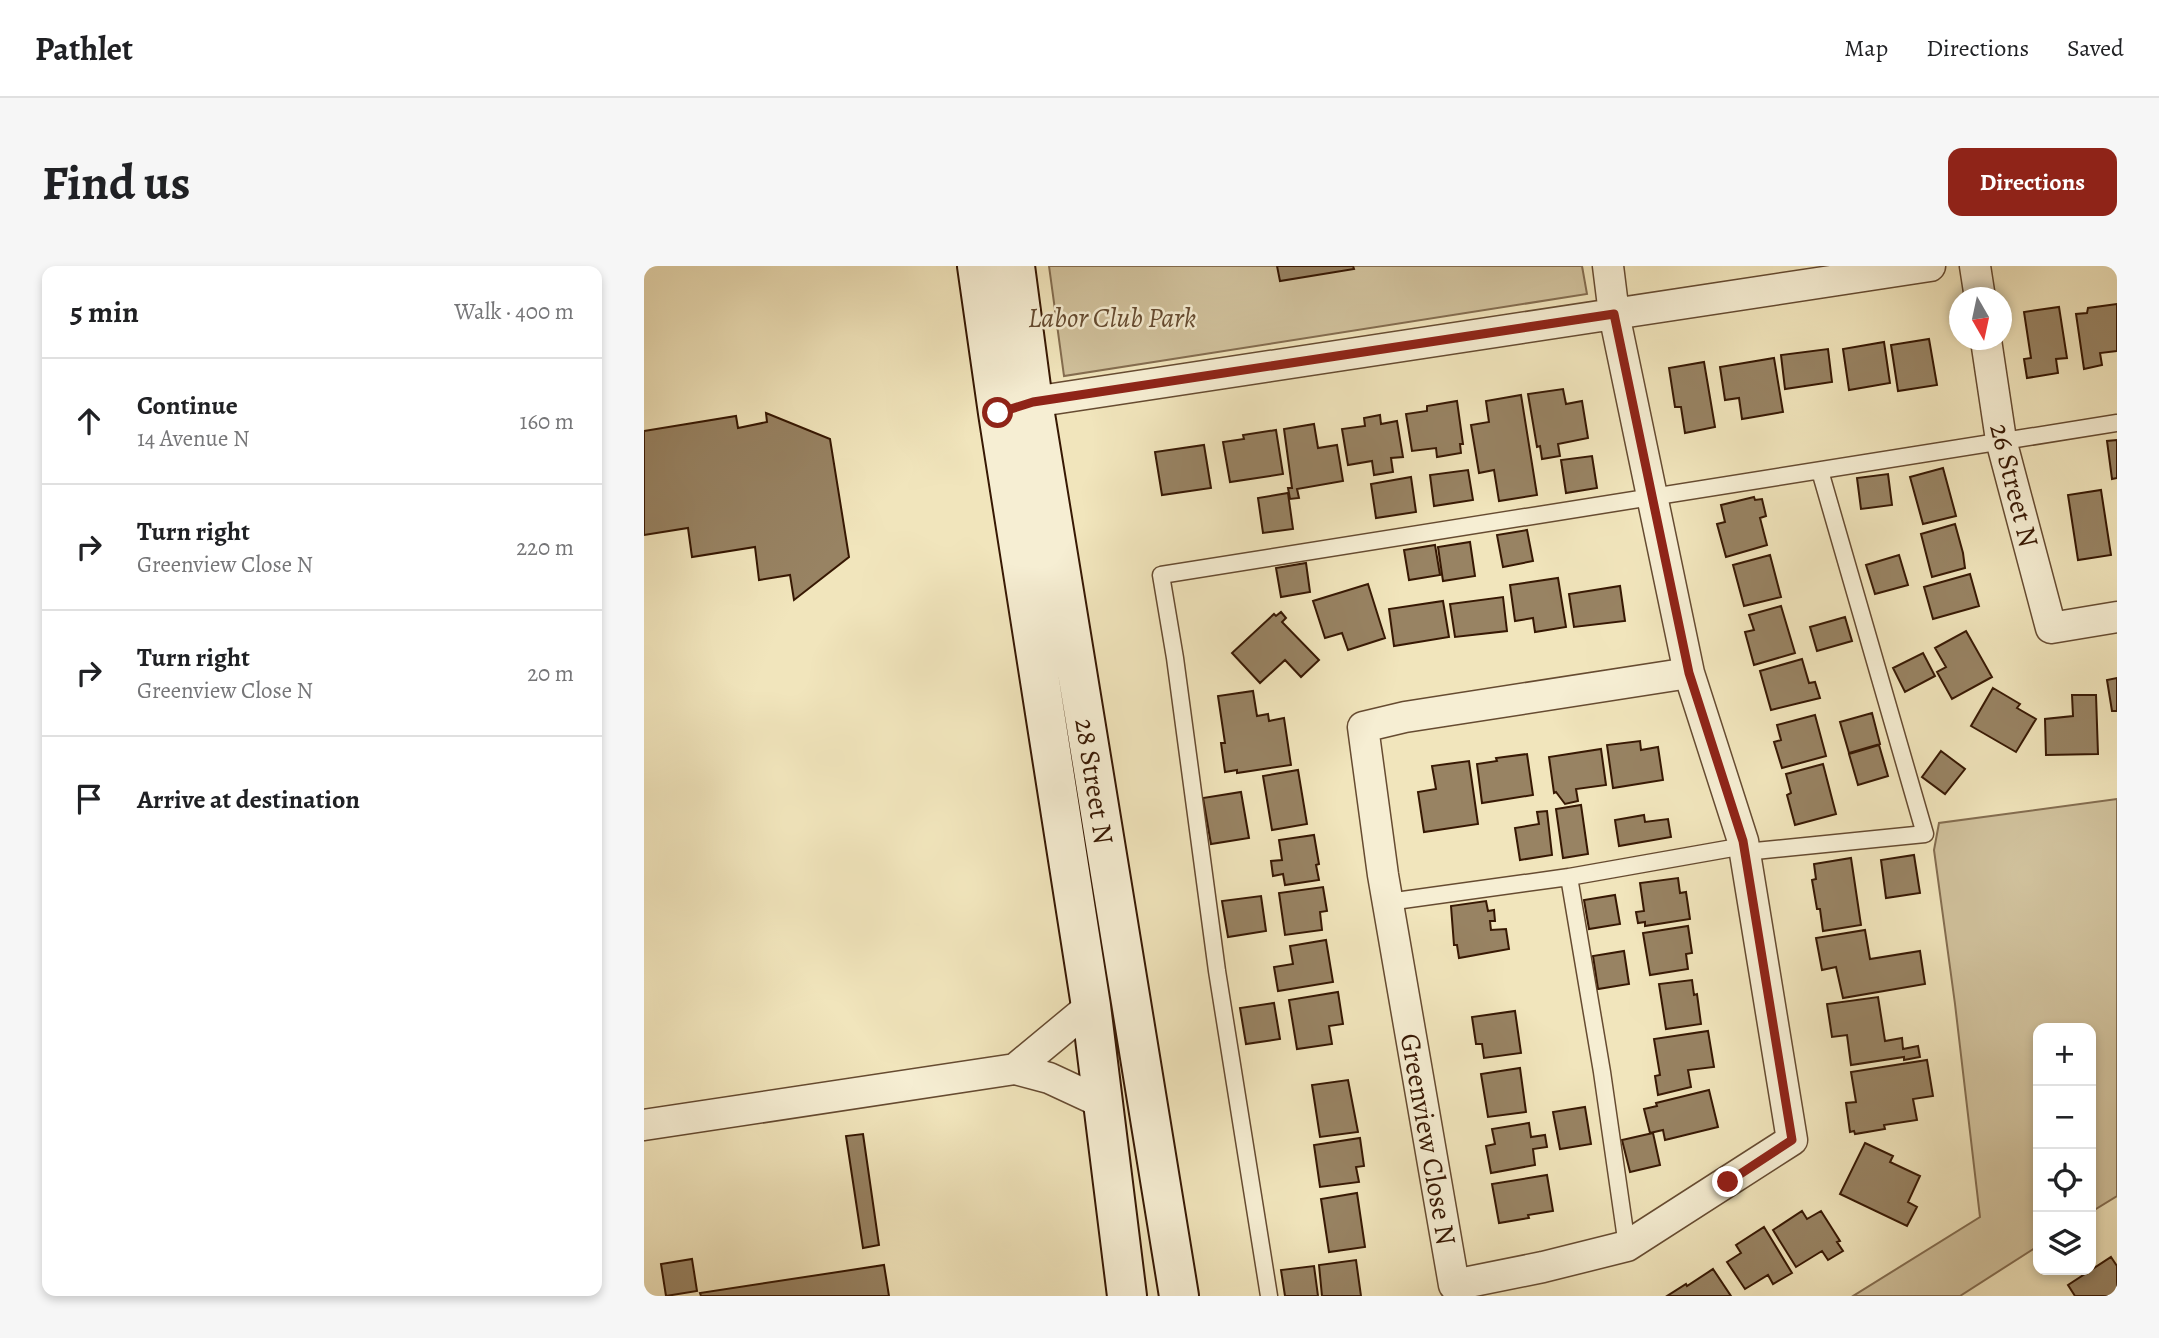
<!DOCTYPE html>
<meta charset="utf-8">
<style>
body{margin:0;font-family:Alegreya,serif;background:#f6f6f6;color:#202124}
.controls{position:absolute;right:21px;bottom:21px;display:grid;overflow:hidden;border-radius:14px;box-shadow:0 4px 10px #0003}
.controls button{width:63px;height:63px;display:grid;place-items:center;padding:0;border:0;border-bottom:2px solid #e0e0e0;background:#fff;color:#202124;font:35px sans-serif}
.compass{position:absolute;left:1305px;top:21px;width:63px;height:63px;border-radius:50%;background:#fff;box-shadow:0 4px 10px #0003;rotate:171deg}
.stop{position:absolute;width:21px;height:21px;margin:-16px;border:5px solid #8f2418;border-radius:50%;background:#fff}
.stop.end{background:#8f2418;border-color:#fff;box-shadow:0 2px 7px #0008}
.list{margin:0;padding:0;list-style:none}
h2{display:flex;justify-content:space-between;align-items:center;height:91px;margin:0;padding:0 28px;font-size:30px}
h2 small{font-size:23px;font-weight:400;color:#757577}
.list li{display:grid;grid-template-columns:46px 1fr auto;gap:21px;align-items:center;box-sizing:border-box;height:126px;padding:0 28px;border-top:2px solid #e0e0e0}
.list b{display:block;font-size:26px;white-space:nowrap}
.list p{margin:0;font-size:23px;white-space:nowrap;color:#757577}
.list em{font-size:23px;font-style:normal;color:#757577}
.icon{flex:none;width:38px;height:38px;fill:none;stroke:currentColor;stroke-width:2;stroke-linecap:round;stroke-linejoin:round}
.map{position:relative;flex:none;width:1473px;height:1030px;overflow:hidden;border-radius:14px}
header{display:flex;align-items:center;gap:42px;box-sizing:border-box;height:98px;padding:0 35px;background:#fff;border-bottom:2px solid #e0e0e0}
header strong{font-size:33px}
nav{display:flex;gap:38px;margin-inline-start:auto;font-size:24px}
.intro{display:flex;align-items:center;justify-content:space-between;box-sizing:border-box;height:168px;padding:0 42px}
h1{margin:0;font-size:49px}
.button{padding:18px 32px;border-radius:14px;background:#8f2418;color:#fff;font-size:24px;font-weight:700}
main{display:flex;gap:42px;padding:0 42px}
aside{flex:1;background:#fff;border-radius:14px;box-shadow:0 4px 10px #0003}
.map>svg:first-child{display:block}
</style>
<header>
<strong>Pathlet</strong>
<nav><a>Map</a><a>Directions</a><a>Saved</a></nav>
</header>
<div class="intro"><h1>Find us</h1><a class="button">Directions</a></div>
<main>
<aside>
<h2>5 min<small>Walk · 400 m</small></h2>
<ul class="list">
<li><svg class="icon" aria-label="ahead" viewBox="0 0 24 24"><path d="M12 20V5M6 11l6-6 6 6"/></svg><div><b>Continue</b><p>14 Avenue N</p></div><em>160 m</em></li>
<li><svg class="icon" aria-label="right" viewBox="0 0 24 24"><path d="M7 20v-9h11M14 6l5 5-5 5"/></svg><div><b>Turn right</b><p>Greenview Close N</p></div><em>220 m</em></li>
<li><svg class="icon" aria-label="right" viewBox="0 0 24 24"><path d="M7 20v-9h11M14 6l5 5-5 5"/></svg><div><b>Turn right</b><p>Greenview Close N</p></div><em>20 m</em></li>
<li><svg class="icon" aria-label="arrive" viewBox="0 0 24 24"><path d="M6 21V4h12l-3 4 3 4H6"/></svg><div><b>Arrive at destination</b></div></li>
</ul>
</aside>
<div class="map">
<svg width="1473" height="1030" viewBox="0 0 1473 1030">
<rect width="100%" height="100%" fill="#f1e5bc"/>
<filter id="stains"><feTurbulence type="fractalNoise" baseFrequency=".00286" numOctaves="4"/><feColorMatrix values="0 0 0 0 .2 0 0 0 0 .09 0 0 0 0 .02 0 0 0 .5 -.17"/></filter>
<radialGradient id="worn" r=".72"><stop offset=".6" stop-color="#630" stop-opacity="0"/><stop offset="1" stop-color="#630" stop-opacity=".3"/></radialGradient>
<!-- green -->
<path fill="#d1c29d" stroke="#846d50" stroke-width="2" d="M405,0H938L943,28L420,110Z
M1473,533V930L1447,946V762H1394V980L1316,1030H1209L1336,951L1311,738L1290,584L1295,557Z"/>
<!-- building -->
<path fill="#988363" stroke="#371803" stroke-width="2" d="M633,0H709L710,3L636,15Z
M1473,38V85L1456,87L1458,99L1440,103L1432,48L1443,47L1444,42Z
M1415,41L1423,92L1412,93L1414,107L1383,112L1380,93L1387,92L1380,46Z
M1285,73L1293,119L1254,125L1247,79Z
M1240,76L1246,117L1205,124L1199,83Z
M1184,83L1188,116L1141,123L1137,89Z
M1130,92L1139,146L1098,153L1095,132L1081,134L1076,101Z
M1060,96L1071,161L1041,167L1037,141H1031L1025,102Z
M919,123L922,138L938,135L944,172L914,178L916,190L898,193L896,180L893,181L884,128Z
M877,129L893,229L855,235L850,204L835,207L827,159L845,156L842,135Z
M813,135L819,178H816L817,187L793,191L792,182L768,185L762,148L783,145V140Z
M122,147L186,173L205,291L150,334L146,309L115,314L111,281L48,291L44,262L0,269V165L92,150L94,162L123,156Z
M736,149L737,158L753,155L759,191L747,192L749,206L730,209L728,195L704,199L698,163L721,160L720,152Z
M670,158L674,182L693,179L699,215L653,223L655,232L646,233L644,222H648L640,163Z
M632,164L639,208L586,216L579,176L600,173L599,169Z
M1473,174V212L1468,213L1463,175Z
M560,179L567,222L518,229L511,186Z
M948,190L953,222L922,227L917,194Z
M1299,202L1312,250L1279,258L1266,211Z
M824,204L829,234L790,240L786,209Z
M1244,208L1248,239L1217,243L1213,212Z
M767,211L772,246L732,252L727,218Z
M1457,224L1467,289L1434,294L1424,229Z
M644,227L649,263L619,267L614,232Z
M1110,231L1111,234L1118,233L1122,250L1116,252L1123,279L1082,291L1073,258L1081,256L1077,239Z
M1311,258L1319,287L1321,302L1288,311L1277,268Z
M883,264L889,295L859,301L853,269Z
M826,276L831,310L799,315L794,281Z
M791,279L796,309L765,314L760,284Z
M1126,289L1137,331L1100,340L1089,299Z
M1255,289L1264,319L1231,328L1222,299Z
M662,297L666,326L637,331L632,302Z
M1326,308L1335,340L1289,353L1280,321Z
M914,312L922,361L891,366L889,352L871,355L866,319Z
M724,318L741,372L704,384L698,367L681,372L669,335Z
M976,320L981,355L930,361L925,328Z
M859,331L863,365L811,371L806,338Z
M799,335L805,371L750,380L745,343Z
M1137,340L1151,387L1110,399L1101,366L1110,364L1105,349Z
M637,346L642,352L638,356L675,394L657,411L641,394L616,417L588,387L630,348L632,350Z
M1201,351L1208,375L1173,385L1166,361Z
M1322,365L1348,411L1308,433L1293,406L1302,401L1291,382Z
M1279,387L1291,410L1261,426L1249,402Z
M1158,393L1165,417L1171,416L1176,432L1127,444L1116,405Z
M1473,412V445H1468L1463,414Z
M1349,422L1376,438L1373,442L1392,453L1372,486L1327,460Z
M609,425L613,450L624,448L625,455L640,452L647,499L593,507V504L581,506L577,477H581L574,430Z
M1428,429H1452L1454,488L1402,489L1401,453L1429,450Z
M1228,447L1236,478L1205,487L1196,456Z
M1171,449L1182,490L1138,502L1130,476L1137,474L1133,459Z
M996,475L997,484L1014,481L1019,514L969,522L963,479Z
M1235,479L1244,510L1214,519L1205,488Z
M957,483L962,519L932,523L934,535L921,538L912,526L910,527L905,491Z
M1297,485L1321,503L1301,528L1278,511Z
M883,488L889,529L838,537L833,498L853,495L852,492Z
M825,495L834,558L780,566L774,526L792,523L788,500Z
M1179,498L1192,548L1151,559L1143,529L1147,527L1142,508Z
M654,504L663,558L628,564L619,510Z
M597,526L605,572L567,578L559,532Z
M937,539L944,588L919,592L912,543Z
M903,545L908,589L876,594L871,562L895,558L893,546Z
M1000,549L1001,556L1024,553L1027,571L975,580L971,554Z
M670,569L675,598L672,599L675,614L641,619L639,608L629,610L627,595L638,594L635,574Z
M1270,589L1276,627L1242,632L1237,594Z
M1207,592L1217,659L1179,665L1176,643H1173L1168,614L1172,613L1170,598Z
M1034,612L1036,627L1042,626L1046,653L1001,660V656L994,657L992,646L1000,645L996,617Z
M679,621L683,645L676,646L678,664L641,669L635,627Z
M971,629L976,658L945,663L940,634Z
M617,630L622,665L584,671L578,635Z
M842,635L844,645L850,644L851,655H846L847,664L862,663L865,683L815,692L813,679H810L807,640Z
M1044,660L1048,687L1042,688L1044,703L1006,709L999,667Z
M1221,664L1226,693L1276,685L1281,718L1199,732L1192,701L1178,704L1172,672Z
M682,674L689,716L634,725L630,701L649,698L646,680Z
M980,685L985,718L954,723L949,690Z
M1048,714L1050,729L1053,728L1057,758L1022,763L1015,718Z
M694,726L699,758L685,760L688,778L653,783L645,734Z
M1234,731L1241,775L1258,772L1259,783L1274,780L1276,791L1260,794V791L1207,799L1203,769L1188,771L1183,738Z
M630,737L636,773L602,778L596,742Z
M871,745L877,787L840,792L838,778H832L828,751Z
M1064,765L1070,801L1044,804L1047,821L1014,829L1011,810L1016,809L1010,773Z
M1283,794L1289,830L1269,833L1273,854L1240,859L1241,863L1211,868L1210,865L1206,866L1202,837L1212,836L1207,806Z
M876,802L882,846L844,851L837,808Z
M704,814L714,866L676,871L668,819Z
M1065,824L1074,861L1021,874L1019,864L1006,867L1000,843L1013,840L1012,837Z
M941,841L947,878L916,883L909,846Z
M885,857L887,871L901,869L903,881L889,883L891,899L847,907L842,880L851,878L848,863Z
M1009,867L1016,899L986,906L978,874Z
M219,868L235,979L219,982L202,870Z
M716,872L720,900L712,901L715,916L676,921L670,879Z
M1221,877L1249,890L1246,896L1276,910L1264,936L1273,941L1263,960L1196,928Z
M903,909L909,945L884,949L885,952L855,957L848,918Z
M713,927L721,981L685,986L677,933Z
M1158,945L1163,953L1177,945L1196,975L1193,976L1199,985L1184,994L1178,985L1152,1001L1129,964Z
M1120,961L1148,1007L1129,1018L1124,1009L1101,1023L1083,996L1097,987L1092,979Z
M1467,991L1473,1000V1030H1431L1424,1019Z
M48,993L53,1025L22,1030L17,998Z
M712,994L717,1030H678L675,999Z
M240,999L245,1030H57L56,1027Z
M670,1000L674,1030H641L637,1004Z
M1069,1003L1087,1030H1023L1042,1018L1043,1020Z"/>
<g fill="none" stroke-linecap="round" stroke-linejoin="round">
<!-- service casing -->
<g stroke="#664b31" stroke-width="19">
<path id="service" d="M1101,586L1281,568L1176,205
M925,611L1100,580
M744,636L925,611L958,806L983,980
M625,1030L573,705L531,392L517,309L1473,157"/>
</g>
<!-- minor casing -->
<g stroke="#664b31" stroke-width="33">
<path id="minor" d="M964,0L970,48L1045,407L1099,575L1148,874L983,980L899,1001L810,1019L739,609L719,461L761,451L1045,407
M1331,0L1336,32
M1342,74L1357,174L1407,362L1473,351
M370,142L389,136L1286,0
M371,803L447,740
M0,859L371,803L405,812L461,838"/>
</g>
<!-- secondary casing -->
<g stroke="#371803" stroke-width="42">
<path id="secondary" d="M333,0L354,147L447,740L483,1030
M371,0L389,136L535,1030"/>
</g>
<!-- service -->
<use href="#service" stroke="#f6eed3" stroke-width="16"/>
<!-- minor -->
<use href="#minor" stroke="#f6eed3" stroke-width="30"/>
<!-- secondary -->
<use href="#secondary" stroke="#f6eed3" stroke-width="38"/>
</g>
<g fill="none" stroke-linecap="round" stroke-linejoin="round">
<!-- route -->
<path stroke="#8f2418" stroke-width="9" d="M354,147L389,136L970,48L1045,407L1099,575L1148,874L1084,916"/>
</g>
<g text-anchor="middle" stroke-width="5" stroke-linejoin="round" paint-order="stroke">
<!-- park labels -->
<g font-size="28" font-style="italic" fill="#654b31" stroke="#f6eed3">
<text x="468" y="61">Labor Club Park</text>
</g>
<!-- street labels -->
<g font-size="28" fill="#371803" stroke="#f6eed3">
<text transform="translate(1371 219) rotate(76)" y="10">26 Street N</text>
<text transform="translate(451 515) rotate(81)" y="10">28 Street N</text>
<text transform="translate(785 873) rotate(80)" y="10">Greenview Close N</text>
</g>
</g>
<rect width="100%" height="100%" filter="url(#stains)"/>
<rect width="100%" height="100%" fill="url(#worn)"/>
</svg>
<div class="controls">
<button>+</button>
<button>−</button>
<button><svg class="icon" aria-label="locate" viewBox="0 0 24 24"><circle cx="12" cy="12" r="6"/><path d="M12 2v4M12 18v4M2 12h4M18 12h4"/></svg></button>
<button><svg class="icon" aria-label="layers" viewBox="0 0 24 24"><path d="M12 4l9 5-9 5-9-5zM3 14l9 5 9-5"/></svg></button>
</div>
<svg class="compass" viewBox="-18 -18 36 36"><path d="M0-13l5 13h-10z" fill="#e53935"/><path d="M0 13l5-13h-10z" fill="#757577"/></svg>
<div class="stop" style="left:354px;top:147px"></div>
<div class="stop end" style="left:1084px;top:916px"></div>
</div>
</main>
